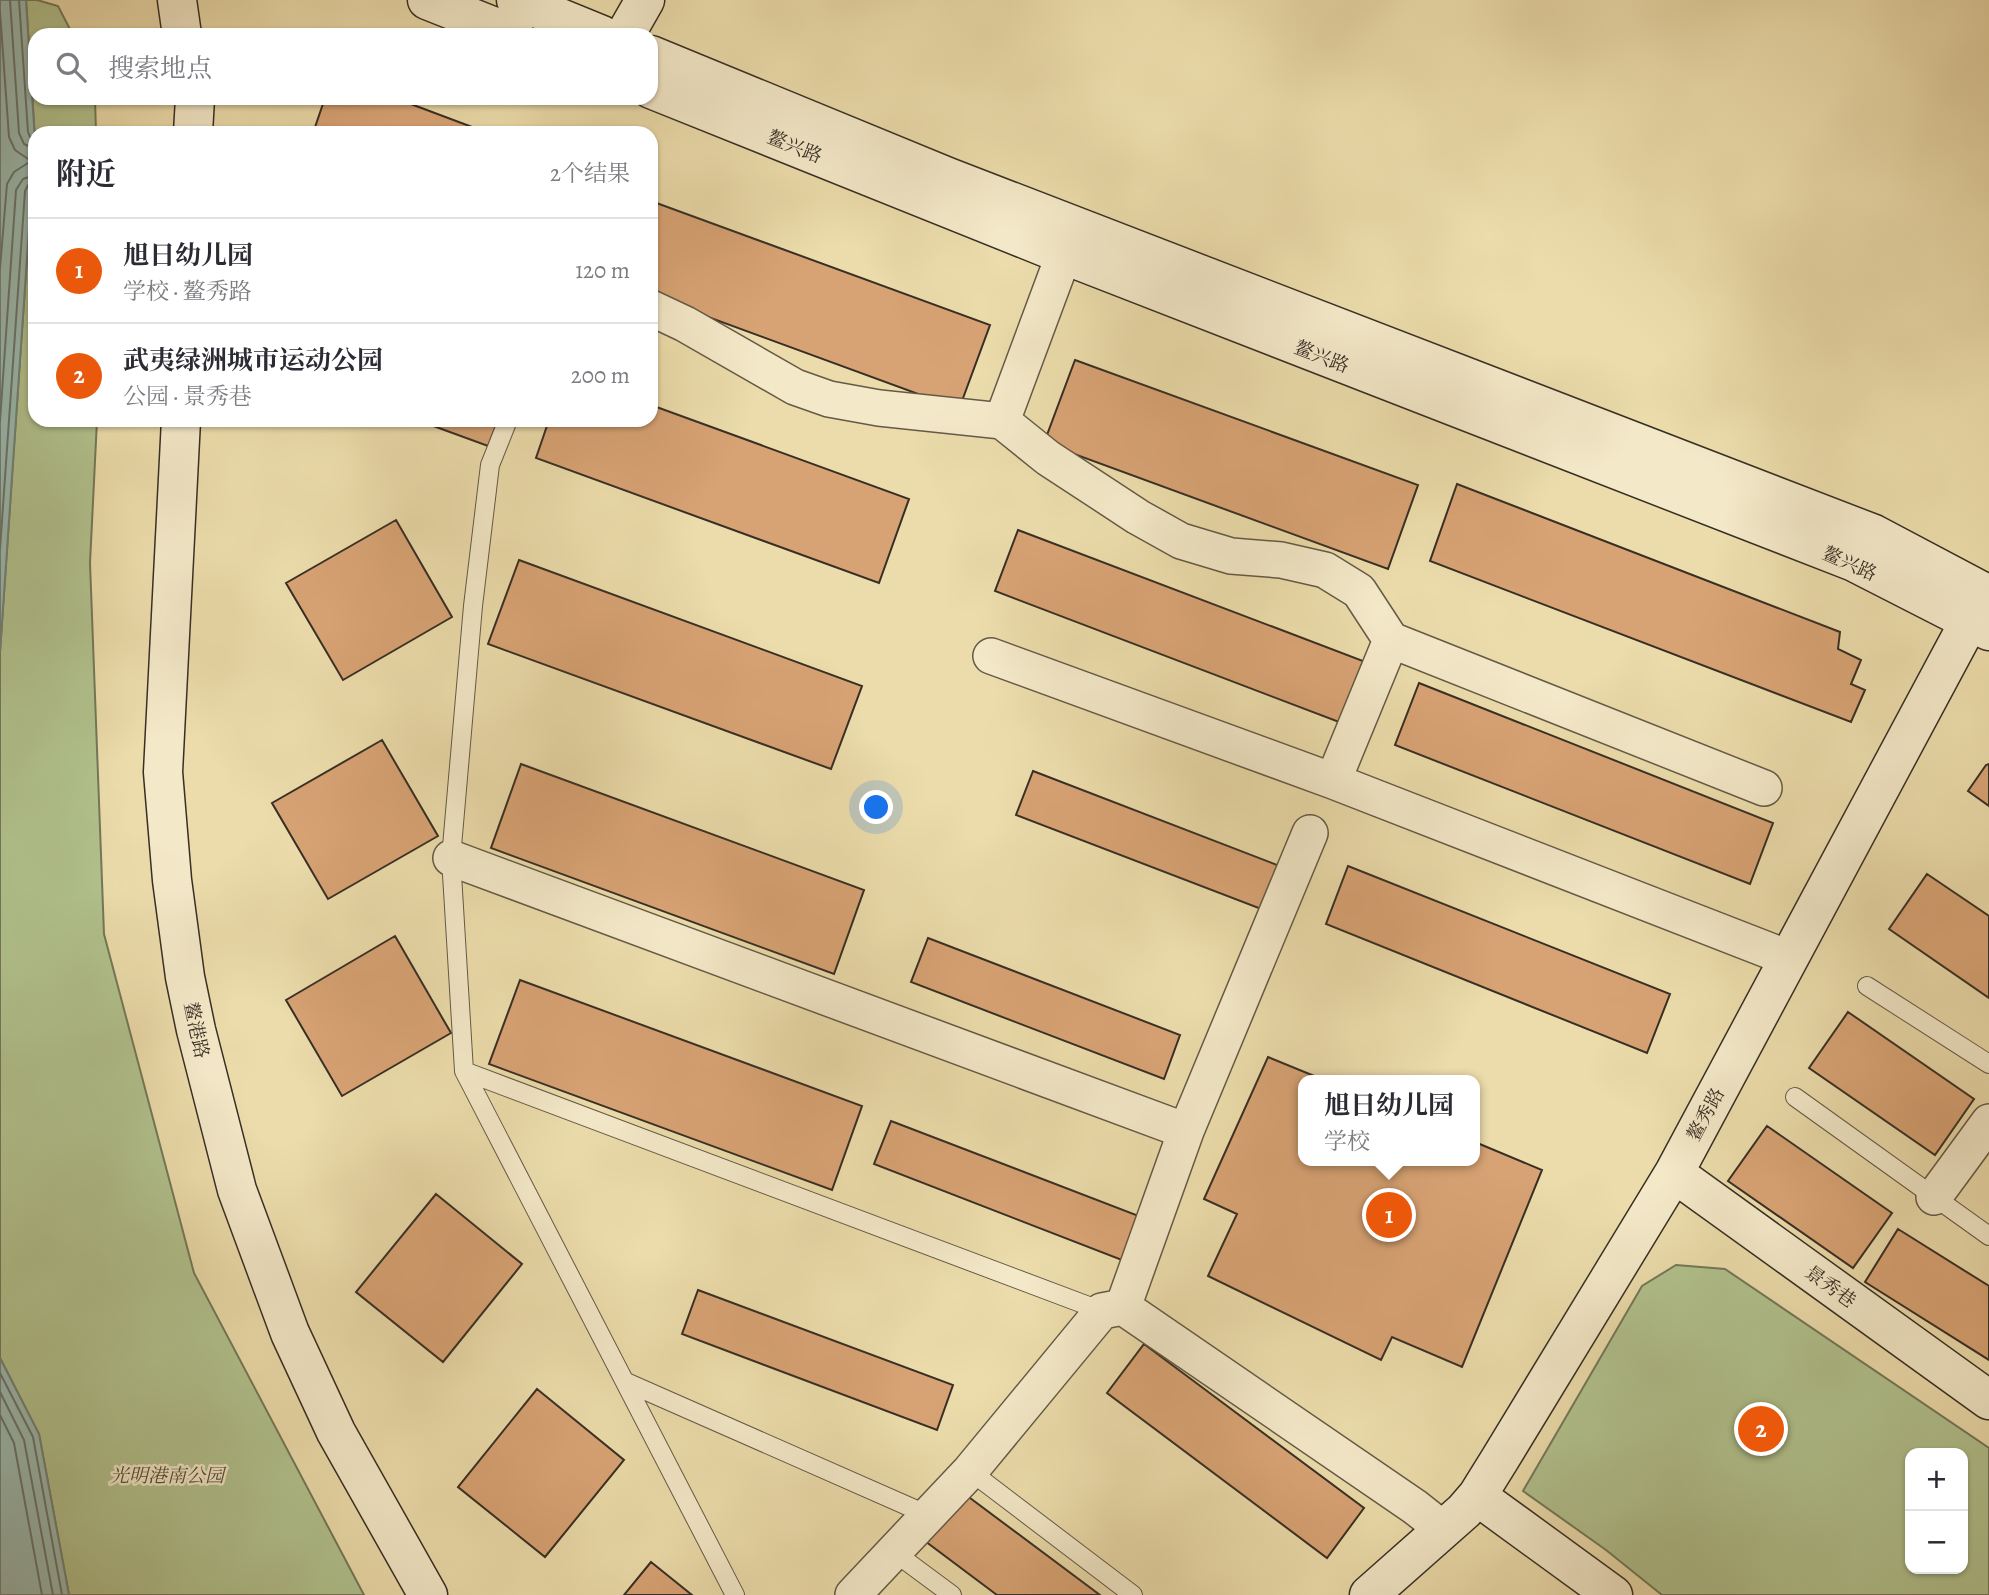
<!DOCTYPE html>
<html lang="zh">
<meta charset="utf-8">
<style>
body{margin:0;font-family:Alegreya,"Noto Serif SC",serif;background:#f7f7f7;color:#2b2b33}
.controls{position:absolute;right:21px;bottom:21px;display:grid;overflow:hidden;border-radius:14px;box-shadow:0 2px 5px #0004}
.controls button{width:63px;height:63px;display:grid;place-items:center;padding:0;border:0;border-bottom:2px solid #e1e1e2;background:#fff;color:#2b2b33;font:35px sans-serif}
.you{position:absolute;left:877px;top:808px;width:24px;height:24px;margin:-18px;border:5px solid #fff;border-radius:50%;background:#1a73e8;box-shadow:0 0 0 10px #1a73e833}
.badge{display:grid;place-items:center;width:46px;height:46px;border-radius:50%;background:#ea580c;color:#fff;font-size:23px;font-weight:700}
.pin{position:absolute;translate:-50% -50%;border:4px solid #fff;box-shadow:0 2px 7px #0006}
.popup{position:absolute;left:1298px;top:1075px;width:182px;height:91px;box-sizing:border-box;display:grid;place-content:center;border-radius:14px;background:#fff;filter:drop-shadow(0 2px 5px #0005);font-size:23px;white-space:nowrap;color:#7c7c81}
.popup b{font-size:26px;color:#2b2b33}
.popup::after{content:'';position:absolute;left:50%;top:100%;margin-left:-14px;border:14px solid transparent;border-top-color:#fff}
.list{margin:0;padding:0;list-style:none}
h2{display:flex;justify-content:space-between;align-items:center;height:91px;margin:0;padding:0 28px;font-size:30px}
h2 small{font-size:23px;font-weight:400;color:#7c7c81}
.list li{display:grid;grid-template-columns:46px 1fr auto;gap:21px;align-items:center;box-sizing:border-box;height:105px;padding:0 28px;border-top:2px solid #e1e1e2}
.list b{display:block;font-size:26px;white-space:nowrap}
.list p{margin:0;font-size:23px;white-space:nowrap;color:#7c7c81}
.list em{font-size:23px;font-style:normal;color:#7c7c81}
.icon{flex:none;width:38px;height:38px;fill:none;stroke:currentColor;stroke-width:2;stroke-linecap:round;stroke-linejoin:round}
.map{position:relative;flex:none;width:1989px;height:1595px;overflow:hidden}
.search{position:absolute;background:#fff;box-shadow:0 2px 5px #0004;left:28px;top:28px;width:630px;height:77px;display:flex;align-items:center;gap:18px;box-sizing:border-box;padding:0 24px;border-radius:21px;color:#7c7c81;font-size:26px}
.panel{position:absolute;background:#fff;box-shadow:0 2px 5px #0004;left:28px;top:126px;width:630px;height:301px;border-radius:21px}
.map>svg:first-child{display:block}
</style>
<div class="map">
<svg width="1989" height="1595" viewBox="0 0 1989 1595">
<rect width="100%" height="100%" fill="#ecdcab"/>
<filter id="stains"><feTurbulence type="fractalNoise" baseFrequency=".00286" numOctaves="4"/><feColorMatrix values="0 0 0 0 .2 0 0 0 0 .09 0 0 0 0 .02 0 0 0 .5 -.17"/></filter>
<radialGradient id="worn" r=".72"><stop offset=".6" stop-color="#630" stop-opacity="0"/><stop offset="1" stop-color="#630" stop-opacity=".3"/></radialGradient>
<!-- green -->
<path fill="#b1c28e" stroke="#74785a" stroke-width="2" fill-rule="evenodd" d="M26,0H37L58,6L73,35H35V98H95L96,133H35V138Z
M35,141V420H97L90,563L104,934L194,1273L364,1595H69L39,1434L0,1358V652Z
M1676,1265L1725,1269L1989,1448V1595H1662L1606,1550L1523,1491L1642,1286ZM1910,1453H1963V1569H1910Z"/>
<!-- water -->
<path fill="#9abab1" stroke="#728279" stroke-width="2" d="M0,0H26L35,141L0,652Z
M0,1358L39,1434L69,1595H0Z"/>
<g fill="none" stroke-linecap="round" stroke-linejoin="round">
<!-- shore -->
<path stroke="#68746b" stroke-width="2" d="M10,0L19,133L24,144L35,149
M19,0L28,132L30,137L35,140
M0,12L9,137L15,150L31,161L14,172L7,184L0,268
M0,421L16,190L23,179L35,175
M0,549L25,191L28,185L35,184
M0,1373L33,1437L62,1595
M0,1392L24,1440L53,1595
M0,1415L14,1443L42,1595"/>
</g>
<!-- building -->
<path fill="#d8a374" stroke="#372f25" stroke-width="2" d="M325,98H395L488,133H313Z
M651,201L990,325L959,409L651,296Z
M1075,360L1418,485L1388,569L1044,443Z
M651,405L909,499L879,583L536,458L549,420H651Z
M417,420H498L488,446Z
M1457,484L1840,632L1838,649L1861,660L1851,684L1865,690L1851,722L1430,561Z
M396,520L452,617L343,680L286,583Z
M1018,530L1363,661L1339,722L995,591Z
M519,560L862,686L831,769L488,644Z
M1419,683L1773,823L1750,884L1395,745Z
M382,740L438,836L328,899L272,803Z
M521,764L864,890L834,974L491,848Z
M1989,764V806L1968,791L1986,765Z
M1033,771L1285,868L1269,912L1016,815Z
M1348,866L1670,994L1647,1053L1326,924Z
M1927,874L1989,916V998L1889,929Z
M395,936L451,1033L342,1096L286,1000Z
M928,938L1180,1035L1164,1079L911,982Z
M520,980L862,1106L832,1190L489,1064Z
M1848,1012L1974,1099L1935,1155L1809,1068Z
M1268,1057L1324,1080H1303V1161H1475V1142L1542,1170L1462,1367L1392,1337L1381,1360L1208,1276L1237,1214L1204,1199Z
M891,1121L1144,1218L1127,1262L874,1164Z
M1767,1126L1892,1213L1853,1268L1728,1181Z
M436,1194L522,1264L443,1362L356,1292Z
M1898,1229L1989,1286V1360L1865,1282Z
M698,1290L953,1385L937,1430L682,1334Z
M1144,1344L1364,1508L1327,1558L1107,1393Z
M537,1389L624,1460L545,1557L458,1487Z
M962,1492L1100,1595H997L925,1541Z
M651,1562L692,1595H624Z"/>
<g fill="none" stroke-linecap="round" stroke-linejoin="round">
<!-- lane casing -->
<g stroke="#645a46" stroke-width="20">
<path id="lane" d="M508,420L490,465L473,606L451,858L464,1071L735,1595
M1867,986L1989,1064
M464,1071L1102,1311
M1795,1097L1989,1236
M626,1382L928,1515
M970,1471L1133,1595
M894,1552L952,1595"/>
</g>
<!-- street casing -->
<g stroke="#645a46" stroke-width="38">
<path id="street" d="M651,308L685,324L795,387L829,399L879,408L1002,421L1048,458L1138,517L1181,541L1231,556L1281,560L1325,570L1359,591L1391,640L1764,788
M1002,421L1073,230
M991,656L1333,781L1788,958
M1333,781L1391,640
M451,858L1186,1131
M1934,1197L1989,1122
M1123,1307L1415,1507L1444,1530
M853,1595L970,1471L1102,1311L1123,1307L1186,1131L1310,833"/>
</g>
<!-- secondary casing -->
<g stroke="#372f25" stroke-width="41">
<path id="secondary" d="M177,0L182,35
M427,0L515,35
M516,0L602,35
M625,35L645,0
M651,55L948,177L1874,534L1989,595
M651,89L1062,254L1854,562L1989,631
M193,133L195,98
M181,420L163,772L172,880L185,977L196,1030L237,1190L290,1333L336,1432L428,1595
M1674,1173L1989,1400
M1477,1496L1613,1595
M1369,1595L1464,1511L1477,1496L1500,1459L1674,1173L1969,622L1979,598"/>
</g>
<!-- lane -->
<use href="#lane" stroke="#f3e8c8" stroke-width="18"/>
<!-- street -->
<use href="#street" stroke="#f3e8c8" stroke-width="35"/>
<!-- secondary -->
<use href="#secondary" stroke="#f3e8c8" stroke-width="38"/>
</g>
<g text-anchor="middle" stroke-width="5" stroke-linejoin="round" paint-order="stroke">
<!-- street labels -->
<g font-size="19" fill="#372f25" stroke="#f3e8c8">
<text transform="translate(795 146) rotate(22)" y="7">鳌兴路</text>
<text transform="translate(1322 356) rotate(21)" y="7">鳌兴路</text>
<text transform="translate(1850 563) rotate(24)" y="7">鳌兴路</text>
<text transform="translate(197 1030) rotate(78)" y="7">鳌港路</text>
<text transform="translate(1705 1114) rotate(-62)" y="7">鳌秀路</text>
<text transform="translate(1831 1286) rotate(36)" y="7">景秀巷</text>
</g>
<!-- park labels -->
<g font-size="19" font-style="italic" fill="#4f4c3a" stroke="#f3e8c8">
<text x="167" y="1482">光明港南公园</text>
</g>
</g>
<rect width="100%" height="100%" filter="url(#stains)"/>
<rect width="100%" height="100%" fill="url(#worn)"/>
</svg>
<div class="controls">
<button>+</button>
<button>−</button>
</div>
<div class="you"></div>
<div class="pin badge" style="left:1389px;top:1215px">1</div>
<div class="popup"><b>旭日幼儿园</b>学校</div>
<div class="pin badge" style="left:1761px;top:1429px">2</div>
<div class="search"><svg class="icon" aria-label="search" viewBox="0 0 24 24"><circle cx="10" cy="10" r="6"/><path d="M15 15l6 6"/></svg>搜索地点</div>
<section class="panel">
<h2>附近<small>2个结果</small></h2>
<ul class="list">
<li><span class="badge">1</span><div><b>旭日幼儿园</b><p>学校 · 鳌秀路</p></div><em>120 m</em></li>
<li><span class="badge">2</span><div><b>武夷绿洲城市运动公园</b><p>公园 · 景秀巷</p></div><em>200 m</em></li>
</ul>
</section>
</div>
